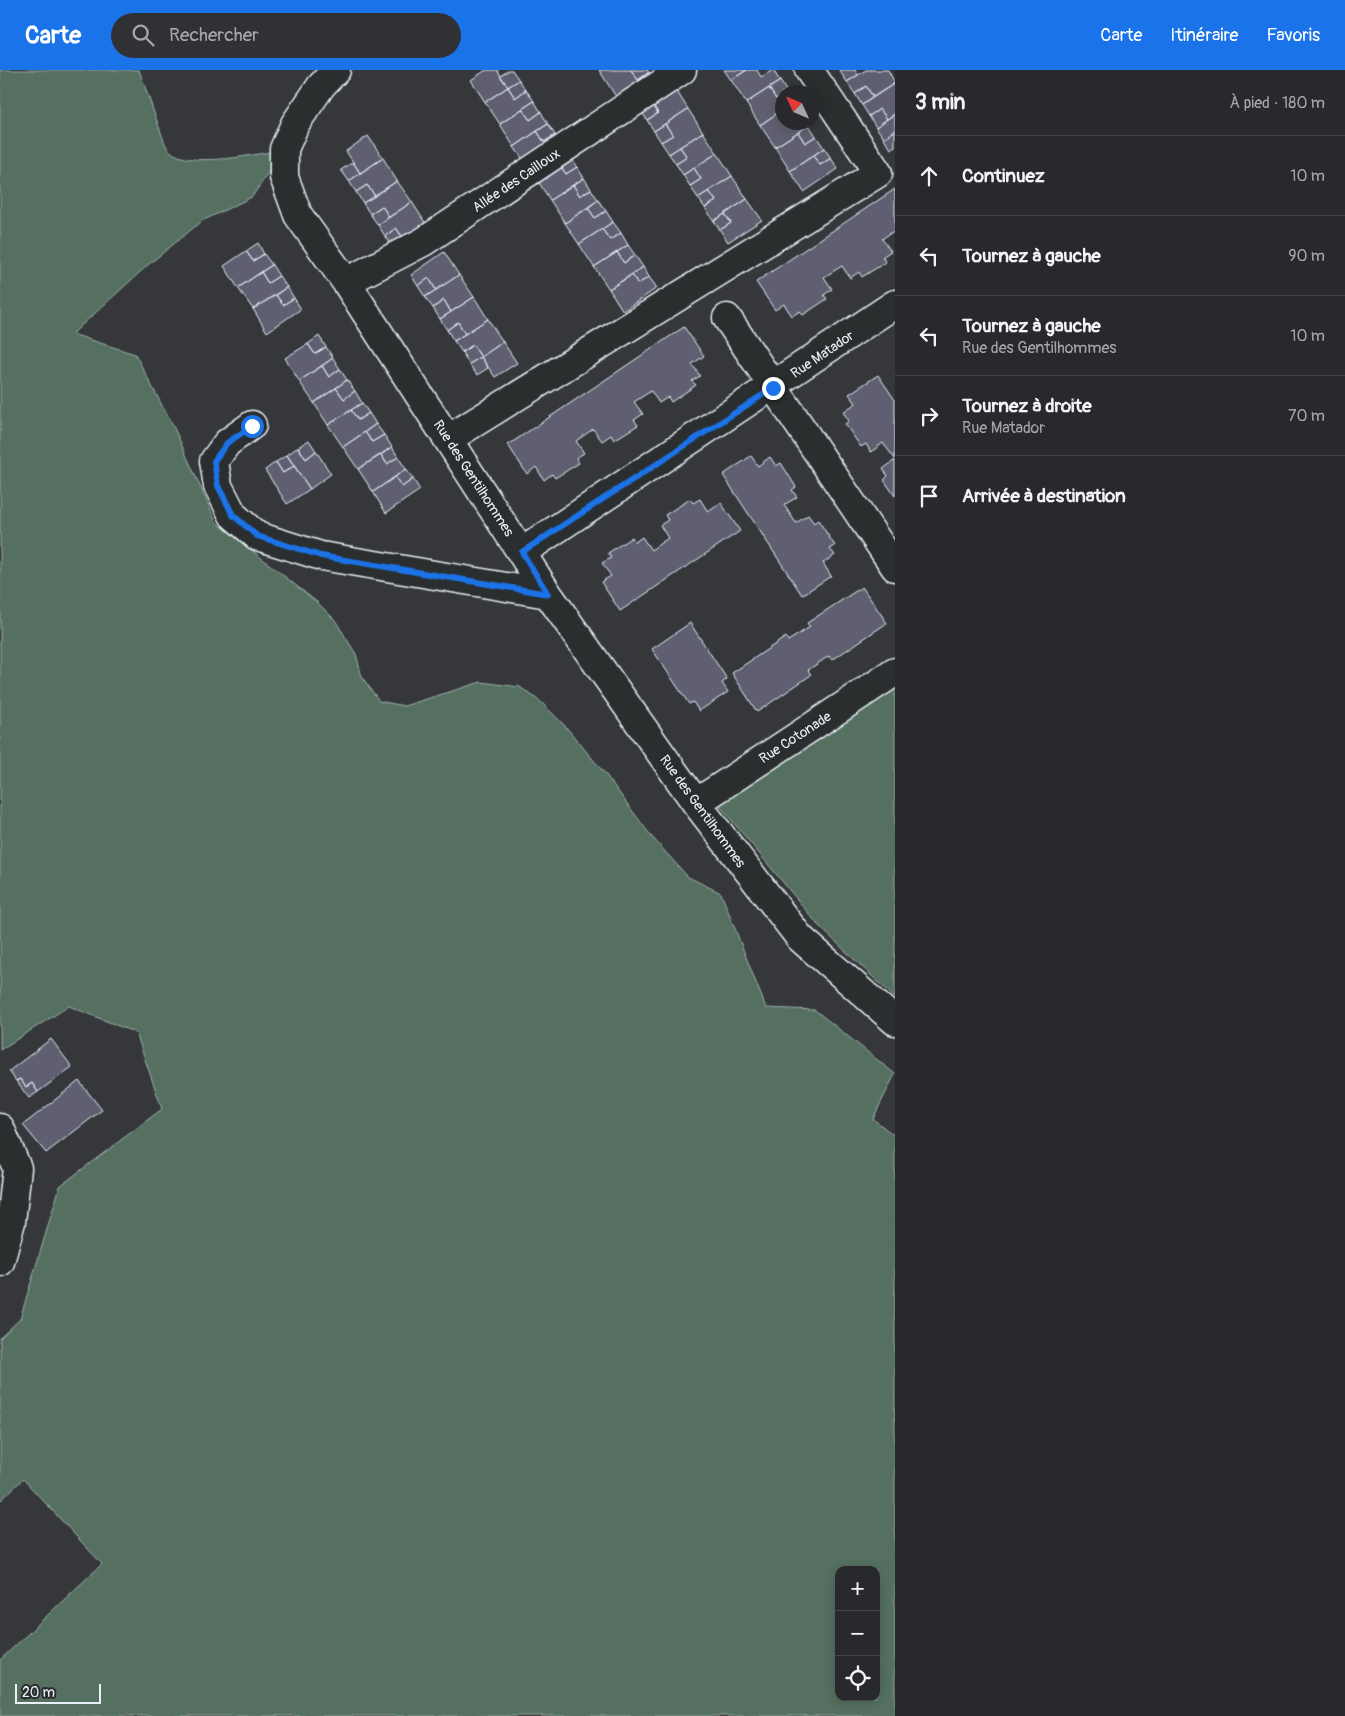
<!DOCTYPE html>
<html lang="fr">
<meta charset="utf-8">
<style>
body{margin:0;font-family:Pangolin,sans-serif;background:#303134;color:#f1f3f6}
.controls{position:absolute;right:15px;bottom:15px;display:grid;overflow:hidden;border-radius:10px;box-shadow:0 2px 12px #0003}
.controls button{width:45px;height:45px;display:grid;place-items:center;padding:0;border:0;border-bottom:1px solid #444548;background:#28292c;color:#f1f3f6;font:25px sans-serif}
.compass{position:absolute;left:775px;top:15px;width:45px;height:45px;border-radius:50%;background:#28292c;box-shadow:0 2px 12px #0003;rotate:314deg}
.scale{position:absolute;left:15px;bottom:12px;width:86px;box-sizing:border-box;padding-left:5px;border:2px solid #e8f1f8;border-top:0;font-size:14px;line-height:18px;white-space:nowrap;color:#e8f1f8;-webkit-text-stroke:4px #2a2d2e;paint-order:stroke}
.stop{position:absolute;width:15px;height:15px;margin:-11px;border:4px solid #1a73e8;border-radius:50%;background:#fff}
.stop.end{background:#1a73e8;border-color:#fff;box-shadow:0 1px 5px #0008}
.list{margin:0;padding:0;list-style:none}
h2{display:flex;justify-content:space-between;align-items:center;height:65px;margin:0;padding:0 20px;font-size:21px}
h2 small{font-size:16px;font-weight:400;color:#a5a6a9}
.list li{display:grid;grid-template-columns:32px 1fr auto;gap:15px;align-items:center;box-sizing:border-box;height:80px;padding:0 20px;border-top:1px solid #444548}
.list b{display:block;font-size:19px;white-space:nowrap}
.list p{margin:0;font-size:16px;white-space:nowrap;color:#a5a6a9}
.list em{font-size:16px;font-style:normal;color:#a5a6a9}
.icon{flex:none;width:28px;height:28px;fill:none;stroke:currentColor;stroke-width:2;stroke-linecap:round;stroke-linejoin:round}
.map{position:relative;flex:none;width:895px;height:1646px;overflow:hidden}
header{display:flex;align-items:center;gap:30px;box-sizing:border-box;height:70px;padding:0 25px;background:#1a73e8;color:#fff}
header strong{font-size:24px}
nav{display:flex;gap:28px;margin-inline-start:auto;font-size:18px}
.search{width:350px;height:45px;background:#303134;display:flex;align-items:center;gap:12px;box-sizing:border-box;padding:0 18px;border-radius:28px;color:#a5a6a9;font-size:19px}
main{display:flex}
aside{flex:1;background:#28292c}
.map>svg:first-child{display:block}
</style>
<header>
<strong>Carte</strong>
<div class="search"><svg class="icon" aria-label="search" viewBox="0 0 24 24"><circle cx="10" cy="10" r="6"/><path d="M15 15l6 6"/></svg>Rechercher</div>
<nav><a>Carte</a><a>Itinéraire</a><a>Favoris</a></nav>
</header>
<main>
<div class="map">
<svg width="895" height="1646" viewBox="0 0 895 1646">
<rect width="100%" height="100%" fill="#35373b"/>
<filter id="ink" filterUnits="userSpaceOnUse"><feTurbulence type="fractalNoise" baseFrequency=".02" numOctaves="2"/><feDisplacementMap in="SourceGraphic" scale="10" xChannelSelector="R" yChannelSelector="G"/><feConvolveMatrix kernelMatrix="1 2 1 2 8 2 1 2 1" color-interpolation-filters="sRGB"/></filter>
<g filter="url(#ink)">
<!-- green -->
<path fill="#557060" stroke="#9eb0ac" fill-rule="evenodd" d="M0,0H139L164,71C165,74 167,78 170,81C189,99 260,84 284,79L252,127L202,151L149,194L72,264L135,284L175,360L216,452L318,533L335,550L356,584L362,607L379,631L404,636L481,612L520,617L541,632L566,657L606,705L651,766L688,807L721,823L766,938L815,940L895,1004L873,1049L895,1066V1646H0V1590L102,1494L23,1409L0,1431V1268L20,1249L60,1116L162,1039L136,963L69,936L0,980ZM839,1500H876V1627H839Z
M895,617V928L819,856L719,735Z"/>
<!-- building -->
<path fill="#5f5f71" stroke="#e8f1f8" d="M486,0H497L508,17L485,32L471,10Z
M509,0H512L519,10L508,17L500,6Z
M599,0H631L638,10L649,2L656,14L622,36Z
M631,0H647L649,2L638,10Z
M724,0H747L731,10Z
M747,0H757L761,7L773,0L780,11L746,33L731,10Z
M839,0H855L858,5L847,12Z
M866,0H888L895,13L873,27L866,16L855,24L847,12Z
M519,10L526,20L515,28L508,17Z
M780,11L787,22H782V25L776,29L769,18Z
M895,13V44L887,49L880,39L869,46L862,35Z
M866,16L873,27L862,35L855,24Z
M508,17L515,28L526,20L534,31L500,54L485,32Z
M674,17L688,39L654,61L647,50L658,43L651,32Z
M769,18L776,29L782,25V40L760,55L746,33Z
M534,31L541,42L530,50L522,39Z
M651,32L658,43L647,50L640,39Z
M522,39L530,50L541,42L548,54L514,77L500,54Z
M688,39L703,62L669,84L661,72L673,65L665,54Z
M880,39L887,49L876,57L869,46Z
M782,40V52H808L809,55L775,77L760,55Z
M895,44V61L884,68L876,57Z
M548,54L555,65L544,72L537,61Z
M665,54L673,65L661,72L654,61Z
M809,55L816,66L805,73L798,62Z
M895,60V76L891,79L884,68Z
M537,61L544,72L555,65L563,76L529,98L514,77Z
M703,62L717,83L683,105L676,94L687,87L680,77Z
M798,62L805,73L816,66L824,78L790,101L775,77Z
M368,66L383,88L360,103L346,81Z
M680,77L687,87L676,94L669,84Z
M824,78L831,88L820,95L813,86Z
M717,83L732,106L698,128L690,116L701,109L694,98Z
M570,86L577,97L566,104L559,94Z
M813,86L820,95L831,88L838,99L804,122L790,101Z
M383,88L397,111L375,126L367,115L356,122L349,111Z
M353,92L360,103L349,111L341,100Z
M559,94L566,104L577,97L584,108L550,130L536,108Z
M694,98L701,109L690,116L683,105Z
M732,106L747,129L714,151L705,138L716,131L709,121Z
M584,108L591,119L580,126L573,115Z
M397,111L412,132L389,147L382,136L370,144L363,133Z
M367,115L375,126L363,133L356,122Z
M573,115L580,126L591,119L598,130L565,153L550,130Z
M895,119V160L882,169L891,181L882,187L886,192L862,207L859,202L850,208L842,196L824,207L832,219L824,225L827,229L803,245L800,241L792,246L784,234L775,240L756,212Z
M709,121L716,131L705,138L698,128Z
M747,129L762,150L728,172L720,160L731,153L725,144Z
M598,130L606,141L595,148L588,138Z
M412,132L426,154L404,169L396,158L385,166L378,155Z
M382,136L389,147L378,155L370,144Z
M588,138L595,148L606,141L613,152L579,174L565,153Z
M725,144L731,153L720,160L714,151Z
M613,152L621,163L610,170L602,159Z
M396,158L404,169L392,176L385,166Z
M602,159L610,170L621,163L628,175L594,197L579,174Z
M258,173L264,184L253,191L246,181Z
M628,175L635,185L624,193L617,182Z
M246,181L253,191L264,184L272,195L238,218L224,196Z
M444,182L459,205L436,220L429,208L418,216L411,205Z
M617,182L624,193L635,185L643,197L609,219L594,197Z
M272,195L279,206L268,213L261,202Z
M643,197L649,207L638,214L632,205Z
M261,202L268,213L279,206L287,217L253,239L238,218Z
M459,205L474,227L451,242L444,230L433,238L425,227Z
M632,205L638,214L649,207L657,218L623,241L609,219Z
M429,208L436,220L425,227L418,216Z
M287,217L294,228L283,235L276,225Z
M276,225L283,235L294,228L301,239L267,262L253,239Z
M474,227L488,249L465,264L458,252L447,260L440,249Z
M444,230L451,242L440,249L433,238Z
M488,249L503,272L481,287L473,275L462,282L454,271Z
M458,252L465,264L454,271L447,260Z
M684,257L704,286L692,294L700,306L692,311L696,315L671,332L668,327L659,333L651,321L634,332L643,344L634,350L638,355L614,370L611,365L602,371L593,359L576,371L584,383L576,388L579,393L555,408L552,404L544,410L536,397L527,404L508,375Z
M319,266L326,277L315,284L308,274Z
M503,272L517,293L495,307L481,287Z
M308,274L315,284L326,277L333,288L299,311L285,288Z
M473,275L481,287L469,294L462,282Z
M481,287L488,298L477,305L469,294Z
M333,288L340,299L329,307L322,296Z
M322,296L329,307L340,299L347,310L314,333L299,311Z
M878,305L895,330V389L883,373L871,382L866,374L861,377L845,354L849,351L843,342L856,333L849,324Z
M347,310L355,321L344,329L336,318Z
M336,318L344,329L355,321L362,333L328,355L314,333Z
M362,333L369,343L358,350L351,340Z
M351,340L358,350L369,343L376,354L343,377L328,355Z
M376,354L384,365L372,372L365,362Z
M365,362L372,372L384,365L392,377L358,399L343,377Z
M309,370L316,381L306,389L298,377Z
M298,377L306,389L316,381L331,404L310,419L287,385Z
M392,377L398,387L387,394L381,385Z
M287,385L294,396L283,403L276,392Z
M381,385L387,394L398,387L406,399L373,422L358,399Z
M751,386L758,396L770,387L776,396L781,393L796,417L792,420L797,427L784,435L796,453L808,445L814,453L818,450L835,476L830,479L835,485L823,493L831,506L802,525L723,405Z
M895,390V426L884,410L888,406L883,399Z
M276,392L283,403L294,396L310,419L287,434L265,400Z
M406,399L413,409L402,417L395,407Z
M395,407L402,417L413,409L420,420L386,443L373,422Z
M690,429L693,433L700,429L708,442L721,433L740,461L620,541L601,512L611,506L602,493L611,488L608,483L632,467L635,472L642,467L651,480L668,468L660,455L668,450L665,445Z
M862,517L887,553L832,590L829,586L808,600L811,605L757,642L732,603L786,567L788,571L810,557L807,553Z
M690,553L727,609L722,613L728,622L699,641L693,632L689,634L652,579Z
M51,969L72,997L38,1022L32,1013L26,1017L20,1009L16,1011L9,1001Z
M20,1009L26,1017L32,1013L38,1022L29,1028L16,1011Z
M79,1011L102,1040L46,1083L23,1055Z"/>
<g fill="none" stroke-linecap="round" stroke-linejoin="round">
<!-- minor casing -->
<g stroke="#e8f1f8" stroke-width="31">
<path id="minor" d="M336,0L321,16L295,54L284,79V107L298,145L346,212L548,524L696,733L800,868L895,951
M346,212L423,172L682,0
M727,248L895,497
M252,355L227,373L214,391L218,416L233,445L257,466L321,486L548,524
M448,369L878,103L809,0
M522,482L895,234
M696,733L895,602
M0,1058L17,1098L11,1152L0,1192"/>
</g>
<!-- minor -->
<use href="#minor" stroke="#2a2d2e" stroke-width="28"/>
</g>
</g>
<g fill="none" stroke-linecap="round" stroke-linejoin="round" filter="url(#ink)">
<!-- route -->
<path stroke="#1a73e8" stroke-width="6" d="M252,356L227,373L214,391L218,416L233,445L257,466L321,486L548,524L522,482L773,318"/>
</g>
<g text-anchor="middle" stroke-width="5" stroke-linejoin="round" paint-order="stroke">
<!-- street labels -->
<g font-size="14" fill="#e8f1f8" stroke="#2a2d2e">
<text transform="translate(516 110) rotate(-34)" y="5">Allée des Cailloux</text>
<text transform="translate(822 284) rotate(-34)" y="5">Rue Matador</text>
<text transform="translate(474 408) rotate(57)" y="5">Rue des Gentilhommes</text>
<text transform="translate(795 667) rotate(-33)" y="5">Rue Cotonade</text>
<text transform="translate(703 741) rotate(54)" y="5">Rue des Gentilhommes</text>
</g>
</g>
</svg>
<div class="controls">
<button>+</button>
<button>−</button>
<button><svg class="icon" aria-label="locate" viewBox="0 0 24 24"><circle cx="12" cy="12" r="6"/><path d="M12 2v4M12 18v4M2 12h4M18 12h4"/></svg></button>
</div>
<svg class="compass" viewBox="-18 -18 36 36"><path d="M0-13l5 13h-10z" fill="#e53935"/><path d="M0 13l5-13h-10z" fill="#a5a6a9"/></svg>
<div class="scale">20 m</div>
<div class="stop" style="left:252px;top:356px"></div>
<div class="stop end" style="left:773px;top:318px"></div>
</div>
<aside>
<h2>3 min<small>À pied · 180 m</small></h2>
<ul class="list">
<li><svg class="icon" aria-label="ahead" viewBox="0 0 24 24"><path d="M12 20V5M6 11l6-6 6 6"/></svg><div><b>Continuez</b></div><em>10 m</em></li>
<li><svg class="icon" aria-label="left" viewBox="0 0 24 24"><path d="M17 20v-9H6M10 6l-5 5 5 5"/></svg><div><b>Tournez à gauche</b></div><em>90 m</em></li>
<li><svg class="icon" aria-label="left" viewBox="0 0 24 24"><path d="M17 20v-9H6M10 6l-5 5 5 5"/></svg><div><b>Tournez à gauche</b><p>Rue des Gentilhommes</p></div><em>10 m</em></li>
<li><svg class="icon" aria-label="right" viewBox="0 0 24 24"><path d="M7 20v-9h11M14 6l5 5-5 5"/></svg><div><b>Tournez à droite</b><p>Rue Matador</p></div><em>70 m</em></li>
<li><svg class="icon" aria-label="arrive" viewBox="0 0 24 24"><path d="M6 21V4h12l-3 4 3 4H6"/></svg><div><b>Arrivée à destination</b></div></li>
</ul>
</aside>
</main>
